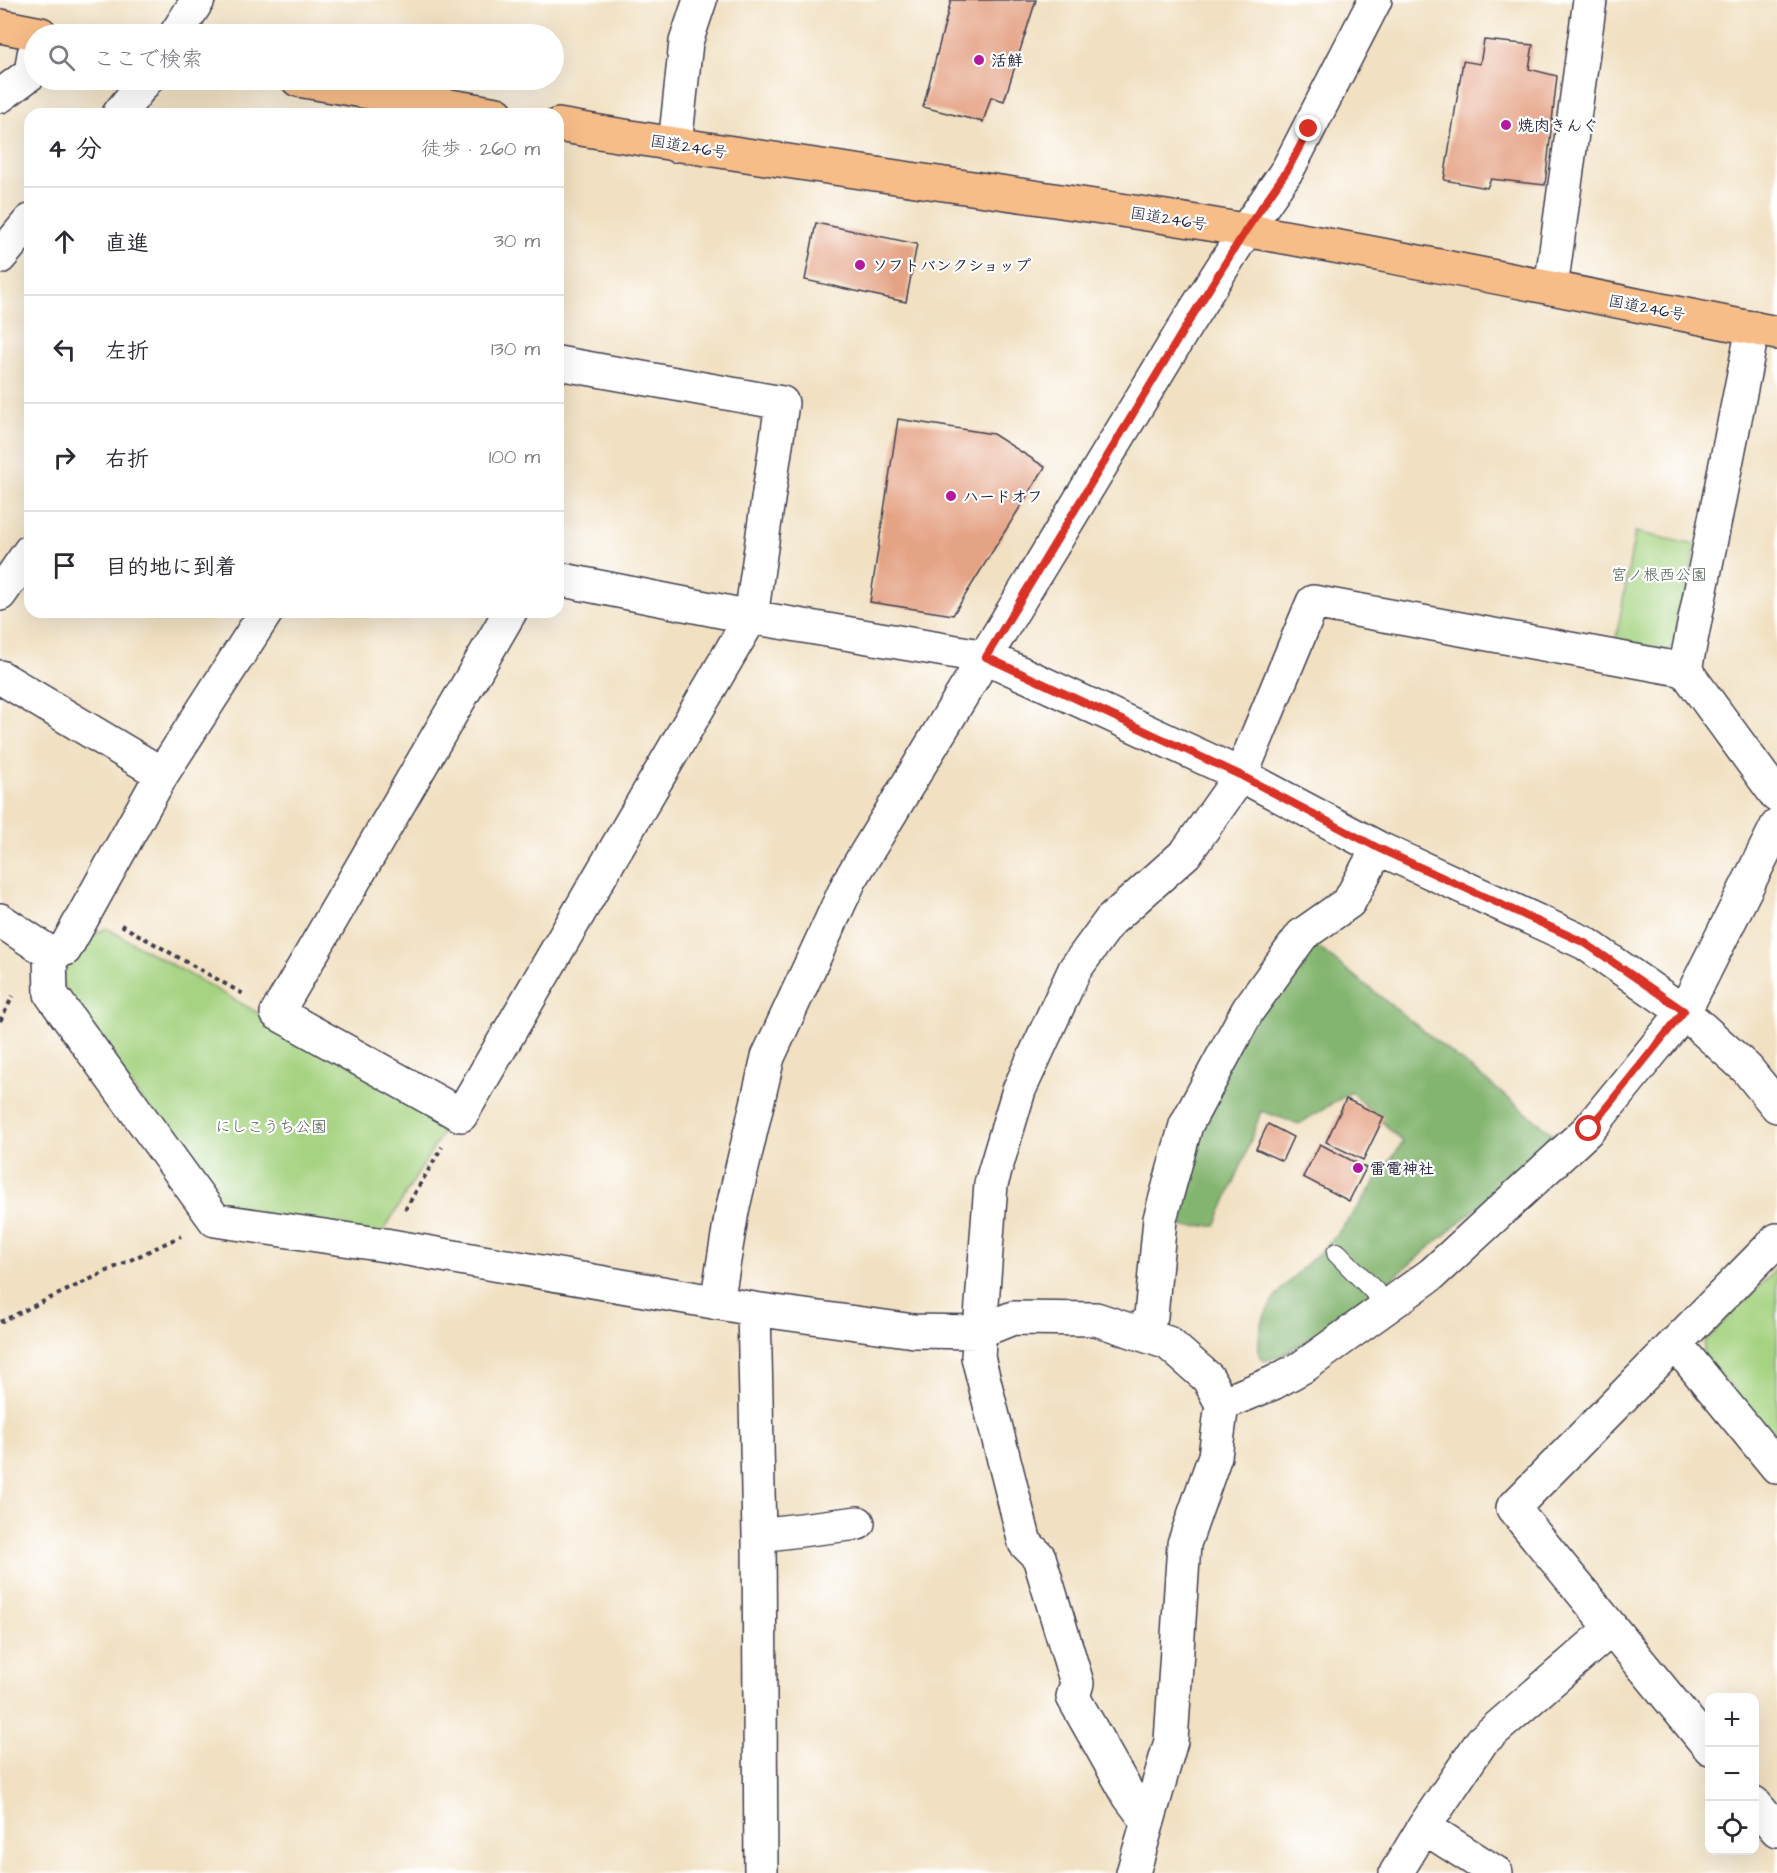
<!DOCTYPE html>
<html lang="ja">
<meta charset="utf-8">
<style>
body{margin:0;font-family:"Architects Daughter","Klee One",sans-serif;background:#f2f2f3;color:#2b2b33}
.controls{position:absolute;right:18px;bottom:18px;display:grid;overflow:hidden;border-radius:12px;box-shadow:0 6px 24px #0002}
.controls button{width:54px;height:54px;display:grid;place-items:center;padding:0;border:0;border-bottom:2px solid #e1e1e2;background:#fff;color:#2b2b33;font:30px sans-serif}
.stop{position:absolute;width:18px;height:18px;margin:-14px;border:4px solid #d93025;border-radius:50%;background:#fff}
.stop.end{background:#d93025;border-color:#fff;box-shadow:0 2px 6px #0008}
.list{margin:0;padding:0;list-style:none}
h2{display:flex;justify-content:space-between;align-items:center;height:78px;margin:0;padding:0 24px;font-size:26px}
h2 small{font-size:20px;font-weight:400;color:#7c7c81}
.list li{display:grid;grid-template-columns:39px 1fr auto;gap:18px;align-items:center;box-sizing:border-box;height:108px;padding:0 24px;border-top:2px solid #e1e1e2}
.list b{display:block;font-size:22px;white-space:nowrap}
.list em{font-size:20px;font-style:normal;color:#7c7c81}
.icon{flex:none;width:33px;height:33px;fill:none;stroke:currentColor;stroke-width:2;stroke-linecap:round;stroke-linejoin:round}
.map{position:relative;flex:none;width:1777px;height:1873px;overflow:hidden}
.search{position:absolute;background:#fff;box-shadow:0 6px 24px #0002;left:24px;top:24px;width:540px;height:66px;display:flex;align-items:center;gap:15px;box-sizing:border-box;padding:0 21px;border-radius:33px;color:#7c7c81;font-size:22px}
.panel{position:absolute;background:#fff;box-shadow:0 6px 24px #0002;left:24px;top:108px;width:540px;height:510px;border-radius:18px}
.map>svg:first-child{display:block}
</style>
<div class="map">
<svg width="1777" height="1873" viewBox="0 0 1777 1873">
<rect width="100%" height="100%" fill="#fff"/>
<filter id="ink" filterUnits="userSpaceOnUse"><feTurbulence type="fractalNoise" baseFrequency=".0167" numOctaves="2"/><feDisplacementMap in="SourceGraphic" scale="12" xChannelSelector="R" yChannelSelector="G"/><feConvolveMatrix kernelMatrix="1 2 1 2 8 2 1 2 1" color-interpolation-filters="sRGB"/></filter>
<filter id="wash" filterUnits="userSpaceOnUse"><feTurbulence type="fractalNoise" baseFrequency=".008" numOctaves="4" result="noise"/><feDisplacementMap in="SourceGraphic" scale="24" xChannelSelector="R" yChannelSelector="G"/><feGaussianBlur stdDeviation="1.35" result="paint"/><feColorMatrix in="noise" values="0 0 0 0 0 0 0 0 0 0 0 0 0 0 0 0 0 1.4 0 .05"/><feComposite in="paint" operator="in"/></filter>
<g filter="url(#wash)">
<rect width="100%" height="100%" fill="#f1e0c1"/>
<!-- green -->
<path fill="#a6d381" stroke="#647a5e" stroke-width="1.5" d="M1635,532L1696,545L1676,643L1668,651L1616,639Z
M106,928L450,1120L380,1237L217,1211L59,979L82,941Z
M1777,1268V1441L1704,1356V1342Z"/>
<!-- forest -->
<path fill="#84b56f" stroke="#536c55" stroke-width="1.5" d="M1312,945L1319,948L1553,1134L1555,1142L1347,1317L1280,1356L1265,1361L1260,1358C1249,1298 1310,1269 1342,1228C1363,1201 1383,1171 1403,1142L1351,1092L1299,1124L1261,1111L1244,1159L1215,1226L1183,1227L1176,1194L1229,1050Z"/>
<g id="blocks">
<!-- building -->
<path fill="#e5a385" d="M951,0H1036L1004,101L991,97L983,122L923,107Z
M1484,40L1533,45L1529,69L1557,76L1545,185L1491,179L1487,188L1444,180L1463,61L1480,64Z
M816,223L917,244L906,302L805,280Z
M898,419L993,434L1045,467L953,615L870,602Z
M1346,1099L1384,1117L1363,1160L1326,1142Z
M1268,1124L1293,1137L1282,1161L1256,1149Z
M1320,1144L1366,1168L1349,1201L1303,1177Z"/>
</g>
</g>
<g filter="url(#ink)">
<use href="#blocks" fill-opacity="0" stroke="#413e4f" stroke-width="1.5"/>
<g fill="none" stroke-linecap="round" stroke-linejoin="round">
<!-- service casing -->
<g stroke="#413e4f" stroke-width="22">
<path id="service" d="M1337,1253L1388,1305"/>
</g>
<!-- minor casing -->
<g stroke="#413e4f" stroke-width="36">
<path id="minor" d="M176,34L198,0
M0,96L31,73L34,54
M119,114L146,80
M675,145L686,42L700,0
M0,257L30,221
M1551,288L1590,0
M558,579L751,617L986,657L1241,775L1378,848L1585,943L1684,1012L1747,1069L1777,1106
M0,594L30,551
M510,612L277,1013L461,1115L751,617L782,403L558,363
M1685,670L1753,328
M0,677L162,774
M0,920L50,953L65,949L162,774L266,612
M50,953L51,994L215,1220L385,1245L754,1309L914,1331L978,1332L1013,1318L1096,1319L1168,1343L1208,1378L1222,1404L1215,1456L1184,1544L1171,1741L1133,1873
M754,1309L759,1535L761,1873
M1141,1333L1151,1316L1160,1219L1186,1125L1248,1010L1302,935L1349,902L1378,848
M1675,1343L1777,1467
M1222,1404L1273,1383L1304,1366L1432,1274L1589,1129L1684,1012L1777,826
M759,1535L858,1523
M1710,1748L1513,1508L1777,1240
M1754,1803L1777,1830
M1147,1820L1129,1796L1073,1697L1077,1683L1039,1557L1025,1543L978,1357L991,1184L1019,1090L1075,969L1110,921L1186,853L1241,775L1313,602L1685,670L1777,796
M1424,1827L1496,1873
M1396,1873L1424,1827L1482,1741L1611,1629"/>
</g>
<!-- tertiary casing -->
<g stroke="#413e4f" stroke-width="36">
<path id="tertiary" d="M717,1303L732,1211L768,1057L850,880L1186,325L1246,230L1288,169L1375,0"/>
</g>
<!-- trunk casing -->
<g stroke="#413e4f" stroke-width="36">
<path id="trunk" d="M0,26L41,34
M298,80L497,114
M558,125C760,160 964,185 1166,217C1371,250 1574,293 1777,333"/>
</g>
<!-- path -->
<path stroke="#413e4f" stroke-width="4" stroke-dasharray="4.5 4.5" stroke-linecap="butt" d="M121,925L245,995
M0,1021L13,996
M405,1210L442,1147
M0,1322L181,1236"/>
<!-- service -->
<use href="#service" stroke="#fff" stroke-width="20"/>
<!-- minor -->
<use href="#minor" stroke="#fff" stroke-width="33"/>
<!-- tertiary -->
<use href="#tertiary" stroke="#fff" stroke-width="33"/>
<!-- trunk -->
<use href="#trunk" stroke="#f7bd88" stroke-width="33"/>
</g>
</g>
<g fill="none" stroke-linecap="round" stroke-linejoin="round" filter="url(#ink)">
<!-- route -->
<path stroke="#d93025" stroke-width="8" d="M1309,129L1288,169L1246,230L1186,326L986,657L1240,775L1378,848L1585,943L1684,1011L1589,1129"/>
</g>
<!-- markers -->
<g fill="#b5179e" stroke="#fff" stroke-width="2">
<circle cx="979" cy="60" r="6"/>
<circle cx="1506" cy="125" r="6"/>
<circle cx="860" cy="265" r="6"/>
<circle cx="951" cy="496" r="6"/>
<circle cx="1358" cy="1168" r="6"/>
</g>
<g text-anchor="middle" stroke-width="4.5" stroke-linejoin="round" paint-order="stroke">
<!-- poi labels -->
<g font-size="16" font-weight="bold" fill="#22223b" stroke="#fff" text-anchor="start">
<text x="991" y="66">活鮮</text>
<text x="1518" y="131">焼肉きんぐ</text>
<text x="872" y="271">ソフトバンクショップ</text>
<text x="963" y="502">ハードオフ</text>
<text x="1370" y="1174">雷電神社</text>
</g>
<!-- street labels -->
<g font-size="16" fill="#22223b" stroke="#fff">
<text transform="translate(689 146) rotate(9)" y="6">国道246号</text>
<text transform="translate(1169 218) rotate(9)" y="6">国道246号</text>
<text transform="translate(1647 307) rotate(11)" y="6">国道246号</text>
</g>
<!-- park labels -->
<g font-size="16" fill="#506054" stroke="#fff">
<text x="1659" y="580">宮ノ根西公園</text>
<text x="271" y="1132">にしこうち公園</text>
</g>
</g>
</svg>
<div class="controls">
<button>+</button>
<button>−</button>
<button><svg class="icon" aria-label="locate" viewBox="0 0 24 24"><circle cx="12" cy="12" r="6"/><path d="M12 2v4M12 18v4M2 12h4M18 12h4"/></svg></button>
</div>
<div class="stop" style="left:1589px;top:1129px"></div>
<div class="stop end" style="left:1309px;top:129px"></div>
<div class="search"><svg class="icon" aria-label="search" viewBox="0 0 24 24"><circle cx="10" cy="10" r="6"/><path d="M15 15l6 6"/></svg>ここで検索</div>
<section class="panel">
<h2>4 分<small>徒歩 · 260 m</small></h2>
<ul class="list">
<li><svg class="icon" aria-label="ahead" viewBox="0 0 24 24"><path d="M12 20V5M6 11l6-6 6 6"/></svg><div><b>直進</b></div><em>30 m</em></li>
<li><svg class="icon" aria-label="left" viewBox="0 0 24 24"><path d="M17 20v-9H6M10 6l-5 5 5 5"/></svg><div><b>左折</b></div><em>130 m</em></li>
<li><svg class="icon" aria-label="right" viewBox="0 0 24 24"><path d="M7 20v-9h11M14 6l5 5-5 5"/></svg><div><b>右折</b></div><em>100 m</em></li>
<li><svg class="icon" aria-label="arrive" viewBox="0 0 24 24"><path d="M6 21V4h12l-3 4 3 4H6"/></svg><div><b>目的地に到着</b></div></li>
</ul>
</section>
</div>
